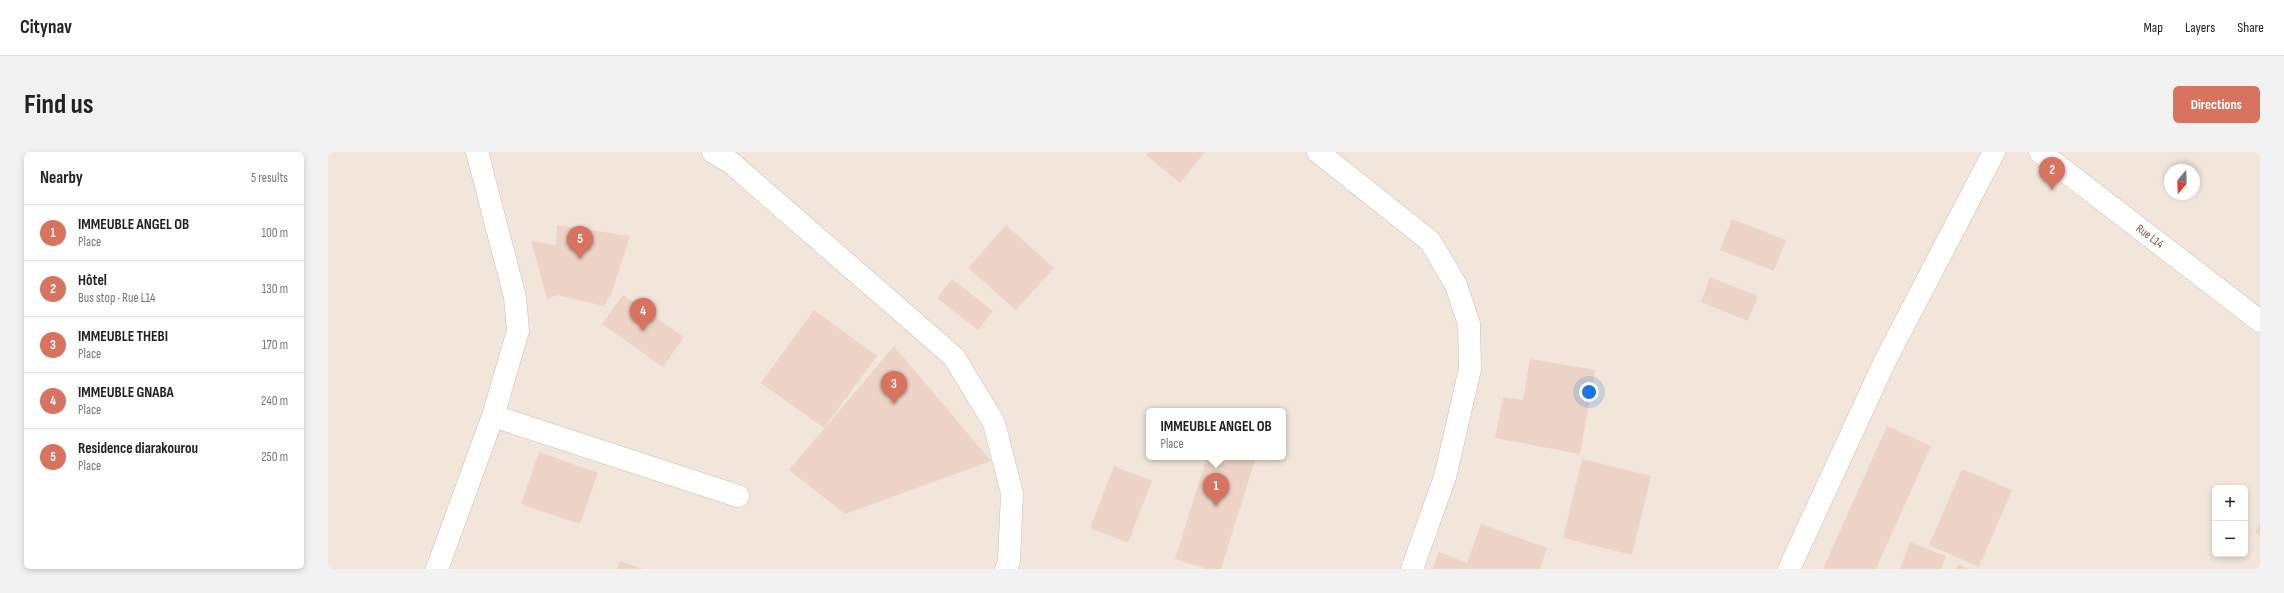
<!DOCTYPE html>
<meta charset="utf-8">
<style>
body{margin:0;font-family:"Sofia Sans Condensed",sans-serif;background:#f2f2f2;color:#222}
.controls{position:absolute;right:12px;bottom:12px;display:grid;overflow:hidden;border-radius:6px;box-shadow:0 2px 6px #0003}
.controls button{width:36px;height:36px;display:grid;place-items:center;padding:0;border:0;border-bottom:1px solid #e0e0e0;background:#fff;color:#222;font:20px sans-serif}
.compass{position:absolute;left:1836px;top:12px;width:36px;height:36px;border-radius:50%;background:#fff;box-shadow:0 2px 6px #0003;rotate:199deg}
.you{position:absolute;left:1261px;top:240px;width:14px;height:14px;margin:-10px;border:3px solid #fff;border-radius:50%;background:#1a73e8;box-shadow:0 0 0 6px #1a73e833}
.badge{display:grid;place-items:center;width:26px;height:26px;border-radius:50%;background:#d7735f;color:#fff;font-size:13px;font-weight:700}
.pin{position:absolute;translate:-50% -33px;filter:drop-shadow(0 1px 2px #0008)}
.pin::after{content:'';position:absolute;top:21px;width:14px;height:12px;background:inherit;clip-path:polygon(0 0,100% 0,50% 100%)}
.popup{position:absolute;left:818px;top:256px;width:140px;height:52px;box-sizing:border-box;display:grid;place-content:center;border-radius:6px;background:#fff;filter:drop-shadow(0 1px 3px #0005);font-size:13px;white-space:nowrap;color:#767676}
.popup b{font-size:15px;color:#222}
.popup::after{content:'';position:absolute;left:50%;top:100%;margin-left:-8px;border:8px solid transparent;border-top-color:#fff}
.list{margin:0;padding:0;list-style:none}
h2{display:flex;justify-content:space-between;align-items:center;height:52px;margin:0;padding:0 16px;font-size:17px}
h2 small{font-size:13px;font-weight:400;color:#767676}
.list li{display:grid;grid-template-columns:26px 1fr auto;gap:12px;align-items:center;box-sizing:border-box;height:56px;padding:0 16px;border-top:1px solid #e0e0e0}
.list b{display:block;font-size:15px;white-space:nowrap}
.list p{margin:0;font-size:13px;white-space:nowrap;color:#767676}
.list em{font-size:13px;font-style:normal;color:#767676}
.map{position:relative;flex:none;width:1932px;height:417px;overflow:hidden;border-radius:6px}
header{display:flex;align-items:center;gap:24px;box-sizing:border-box;height:56px;padding:0 20px;background:#fff;border-bottom:1px solid #e0e0e0}
header strong{font-size:19px}
nav{display:flex;gap:22px;margin-inline-start:auto;font-size:14px}
.intro{display:flex;align-items:center;justify-content:space-between;box-sizing:border-box;height:96px;padding:0 24px}
h1{margin:0;font-size:28px}
.button{padding:10px 18px;border-radius:6px;background:#d7735f;color:#fff;font-size:14px;font-weight:700}
main{display:flex;gap:24px;padding:0 24px}
aside{flex:1;background:#fff;border-radius:6px;box-shadow:0 2px 6px #0003}
.map>svg:first-child{display:block}
</style>
<header>
<strong>Citynav</strong>
<nav><a>Map</a><a>Layers</a><a>Share</a></nav>
</header>
<div class="intro"><h1>Find us</h1><a class="button">Directions</a></div>
<main>
<aside>
<h2>Nearby<small>5 results</small></h2>
<ul class="list">
<li><span class="badge">1</span><div><b>IMMEUBLE ANGEL OB</b><p>Place</p></div><em>100 m</em></li>
<li><span class="badge">2</span><div><b>Hôtel</b><p>Bus stop · Rue L14</p></div><em>130 m</em></li>
<li><span class="badge">3</span><div><b>IMMEUBLE THEBI</b><p>Place</p></div><em>170 m</em></li>
<li><span class="badge">4</span><div><b>IMMEUBLE GNABA</b><p>Place</p></div><em>240 m</em></li>
<li><span class="badge">5</span><div><b>Residence diarakourou</b><p>Place</p></div><em>250 m</em></li>
</ul>
</aside>
<div class="map">
<svg width="1932" height="417" viewBox="0 0 1932 417">
<rect width="100%" height="100%" fill="#fbf4ec"/>
<!-- residential -->
<path fill="#f2e6db" fill-rule="evenodd" d="M0,0H1932V417H0ZM1842,18H1866V42H1842ZM821,259H955V305H821ZM1887,336H1917V402H1887Z"/>
<!-- building -->
<path fill="#edd4c6" d="M821,0H877L852,31L818,3Z
M1404,67L1458,88L1446,119L1392,98Z
M229,73L302,84L284,140L276,154L229,143L219,147L203,89L228,93Z
M678,73L726,116L688,158L640,116Z
M1382,125L1430,144L1420,169L1373,150Z
M624,127L665,159L650,178L609,146Z
M295,143L356,185L335,215L274,172Z
M486,158L549,204L496,276L433,231Z
M566,194L663,309L517,362L461,318Z
M1202,207L1267,218L1252,302L1167,286L1175,245L1195,248Z
M1559,274L1603,294L1548,417H1495Z
M211,300L270,321L252,372L193,352Z
M879,305H928L893,417H879L847,407Z
M1254,307L1323,324L1304,403L1235,386Z
M786,314L824,329L800,391L762,376Z
M1634,317L1684,338L1651,415L1601,393Z
M1153,372L1219,396L1212,417H1104L1111,400L1139,411Z
M1932,372V384L1927,380Z
M1582,390L1618,404L1613,417H1572Z
M292,409L315,417H289Z
M1630,412L1641,417H1628Z"/>
<g fill="none" stroke-linecap="round" stroke-linejoin="round">
<!-- minor casing -->
<g stroke="#ccbcb2" stroke-width="23">
<path id="minor" d="M385,0L402,10L626,205L666,271L684,341L681,409L678,417
M990,0L1102,89L1128,133L1141,172L1142,217L1117,325L1084,417
M165,264L410,344
M109,417L165,264L190,179L187,145L149,0
M1461,417L1557,209L1666,0"/>
</g>
<!-- tertiary casing -->
<g stroke="#ccbcb2" stroke-width="23">
<path id="tertiary" d="M1712,0L1932,169"/>
</g>
<!-- minor -->
<use href="#minor" stroke="#fff" stroke-width="22"/>
<!-- tertiary -->
<use href="#tertiary" stroke="#fff" stroke-width="22"/>
</g>
<g text-anchor="middle" stroke-width="3" stroke-linejoin="round" paint-order="stroke">
<!-- street labels -->
<g font-size="12" fill="#745b51" stroke="#fdf8f2">
<text transform="translate(1822 84) rotate(37)" y="4">Rue L14</text>
</g>
</g>
</svg>
<div class="controls">
<button>+</button>
<button>−</button>
</div>
<svg class="compass" viewBox="-18 -18 36 36"><path d="M0-13l5 13h-10z" fill="#e53935"/><path d="M0 13l5-13h-10z" fill="#767676"/></svg>
<div class="you"></div>
<div class="pin badge" style="left:888px;top:354px">1</div>
<div class="popup"><b>IMMEUBLE ANGEL OB</b>Place</div>
<div class="pin badge" style="left:1724px;top:38px">2</div>
<div class="pin badge" style="left:566px;top:252px">3</div>
<div class="pin badge" style="left:315px;top:179px">4</div>
<div class="pin badge" style="left:252px;top:107px">5</div>
</div>
</main>
